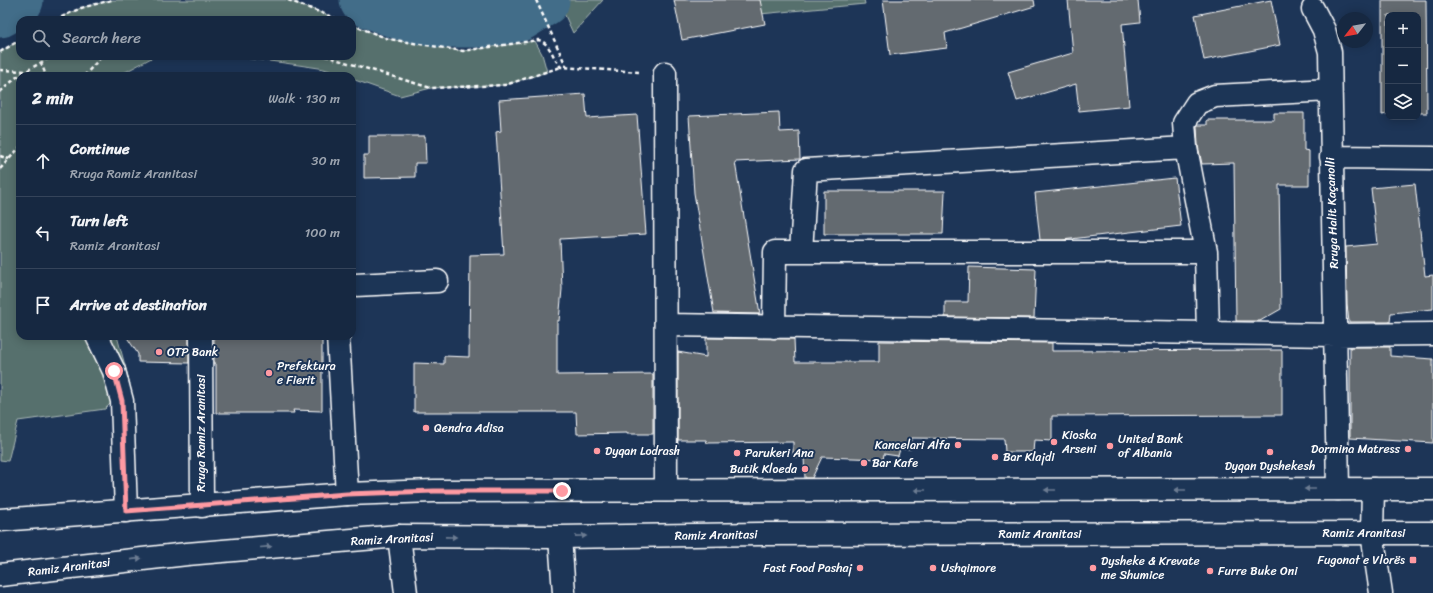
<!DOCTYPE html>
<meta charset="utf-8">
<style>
body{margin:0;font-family:Sriracha,sans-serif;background:#23344c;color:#f1f3f6}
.controls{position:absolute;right:12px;top:12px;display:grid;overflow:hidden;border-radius:8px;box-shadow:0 2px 10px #0003}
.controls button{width:36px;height:36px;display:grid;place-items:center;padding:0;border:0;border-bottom:1px solid #35445a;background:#162841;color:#f1f3f6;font:20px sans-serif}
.compass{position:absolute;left:1337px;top:12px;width:36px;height:36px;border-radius:50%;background:#162841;box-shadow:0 2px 10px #0003;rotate:239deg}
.stop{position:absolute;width:12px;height:12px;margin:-9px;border:3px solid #ff9aa2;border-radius:50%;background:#fff}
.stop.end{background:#ff9aa2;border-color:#fff;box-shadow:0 1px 4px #0008}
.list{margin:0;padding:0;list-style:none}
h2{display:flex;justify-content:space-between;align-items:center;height:52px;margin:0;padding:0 16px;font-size:17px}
h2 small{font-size:13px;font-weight:400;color:#9ea6b1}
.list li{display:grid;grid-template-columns:26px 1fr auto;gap:12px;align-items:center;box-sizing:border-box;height:72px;padding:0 16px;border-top:1px solid #35445a}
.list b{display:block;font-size:15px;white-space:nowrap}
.list p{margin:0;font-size:13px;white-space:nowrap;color:#9ea6b1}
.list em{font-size:13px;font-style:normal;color:#9ea6b1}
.icon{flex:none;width:22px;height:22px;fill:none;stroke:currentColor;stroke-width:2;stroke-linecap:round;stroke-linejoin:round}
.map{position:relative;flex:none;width:1433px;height:593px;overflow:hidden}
.search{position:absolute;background:#162841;box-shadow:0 2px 10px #0003;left:16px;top:16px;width:340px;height:44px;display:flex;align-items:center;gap:10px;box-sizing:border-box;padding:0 14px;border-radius:12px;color:#9ea6b1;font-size:15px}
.panel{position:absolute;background:#162841;box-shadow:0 2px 10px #0003;left:16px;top:72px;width:340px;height:268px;border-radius:12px}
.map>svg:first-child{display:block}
</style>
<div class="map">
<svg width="1433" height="593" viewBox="0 0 1433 593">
<rect width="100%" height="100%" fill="#1d3557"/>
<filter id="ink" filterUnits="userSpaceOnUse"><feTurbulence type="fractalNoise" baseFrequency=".025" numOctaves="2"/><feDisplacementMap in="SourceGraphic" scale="8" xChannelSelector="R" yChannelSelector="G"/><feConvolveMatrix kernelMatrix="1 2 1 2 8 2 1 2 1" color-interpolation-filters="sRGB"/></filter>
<g filter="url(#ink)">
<!-- green -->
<path fill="#56706d" stroke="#aab8b6" d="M112,0H288L340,20H55L81,8Z
M558,0H603L573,33Z
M758,0H864L865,4L760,14Z
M352,25L389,39L463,51L535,41L542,54L547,72L505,85L431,88L400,96L352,79V76C340,76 331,70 319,68C285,63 252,58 218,56H352Z
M20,40V56H155L118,76H20V336H117L130,384L105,409L18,421L8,461L0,460V52Z"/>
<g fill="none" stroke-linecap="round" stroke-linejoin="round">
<!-- river -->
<path stroke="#426d89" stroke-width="53" d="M366,0L400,13L437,21H483L519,15L543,0
M0,11L17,0"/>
</g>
<!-- building -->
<path fill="#646a6f" stroke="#fff" d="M674,0H760L765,24L682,40Z
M883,0H1034L1035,6L945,33L947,48L890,55Z
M1068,0H1138L1140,22L1122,24L1129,106L1079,111L1076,84L1017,101L1008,72L1073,53Z
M1271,0L1280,45L1204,60L1195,15Z
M1382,0H1426L1427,113H1418V15H1388V114L1382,115Z
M585,94L587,118L637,115L646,234L560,239L562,289L559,321H557V375L653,374V434H627V433L577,434L576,412H414V363L444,364V356L469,357L470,255L504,254L496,132L501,131L499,100Z
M779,112L780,132L799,131L800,159L735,162L760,314L714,313L694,193L689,116Z
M1274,113H1304V150L1309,151V185H1279L1281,309L1260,321H1236L1234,163L1202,164L1198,146L1197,126L1198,125H1207V120H1274Z
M369,136H425L426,163H415V177L364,178V155H369Z
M1175,178L1181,226L1062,240H1040L1035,193Z
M1415,184L1425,276L1433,275V309L1391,313L1390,322H1349L1347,304L1346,247L1377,244L1371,188Z
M824,191H945L943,234H824Z
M969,267L1036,269L1034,318L945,317V302H968Z
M126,336H189V363L138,362V354Z
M214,336H322V411L293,410L294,413H216V364H214Z
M706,338L794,339L795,362H879V341L1052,343V351L1282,350V415L1052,416V441L1034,440L1033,452H1005L1004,439L912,438L911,449H900L898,456L884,454L883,459L822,457L812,478H805L804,457H793V442L707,443L706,440H678V352L706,357Z
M1350,347H1390V356L1433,359V443L1350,438Z"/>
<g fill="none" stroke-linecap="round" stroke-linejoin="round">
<!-- minor casing -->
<g stroke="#fff" stroke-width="25">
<path id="minor" d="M1313,9L1324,30L1330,52L1338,489
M665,73L666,490
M1186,148L1184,123L1197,103L1215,96L1330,90
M1331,157L1433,158
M801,252L806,170L1186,148L1206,252L1208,333L1336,335L1433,334
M352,286L355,285L437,281
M666,325L1208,333
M774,327L775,252H1206
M97,336L114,371L122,401L126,511
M201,336L202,506
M338,336L347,494
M1373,489L1372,533L1381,593
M399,536L406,593
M560,537L564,593"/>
</g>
<!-- major casing -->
<g stroke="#fff" stroke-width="25">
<path id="major" d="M0,520L347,494L434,491L1433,489
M0,575L187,554L399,536L560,537L759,534L1433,533"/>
</g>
<!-- path -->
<path stroke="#fff" stroke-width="2.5" stroke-dasharray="4 3" stroke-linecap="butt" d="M288,0L340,20
M536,0L567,68
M55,20L81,8L112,0
M352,25L389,39L463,51L538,40C550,42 553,59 561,67L639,72
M0,52L20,40
M325,56L431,88L505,85L561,67
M41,62L46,76
M0,70L26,71
M84,76L102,56
M0,92L18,76L52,56
M0,156L9,159
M0,169L20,147"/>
<!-- minor -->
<use href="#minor" stroke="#1d3557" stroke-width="22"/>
<!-- major -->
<use href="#major" stroke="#1d3557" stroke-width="22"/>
</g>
<!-- one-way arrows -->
<defs><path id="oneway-solid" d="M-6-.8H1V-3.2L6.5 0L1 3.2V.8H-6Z"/></defs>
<g fill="#6c7c92">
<use href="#oneway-solid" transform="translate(1310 489) rotate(180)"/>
<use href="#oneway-solid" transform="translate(920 490) rotate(-180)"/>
<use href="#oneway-solid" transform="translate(1050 490) rotate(180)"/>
<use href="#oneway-solid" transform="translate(1180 490) rotate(180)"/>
<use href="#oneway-solid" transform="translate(581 536) rotate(-1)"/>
<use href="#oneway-solid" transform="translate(451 537) rotate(1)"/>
<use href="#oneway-solid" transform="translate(266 547) rotate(-5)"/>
<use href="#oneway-solid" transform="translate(136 559) rotate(-6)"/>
</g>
</g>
<g fill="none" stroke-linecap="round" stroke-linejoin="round" filter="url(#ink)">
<!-- route -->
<path stroke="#ff9aa2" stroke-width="5" d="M114,371L122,401L126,511L347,494L434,491H562"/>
</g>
<!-- markers -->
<g fill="#ff9aa2" stroke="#1d3557" stroke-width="1.5">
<circle cx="159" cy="352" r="4"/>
<circle cx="269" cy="373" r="4"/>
<circle cx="426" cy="428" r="4"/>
<circle cx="1054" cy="442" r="4"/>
<circle cx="958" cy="445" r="4"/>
<circle cx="1110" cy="446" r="4"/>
<circle cx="1408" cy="449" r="4"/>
<circle cx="597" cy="451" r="4"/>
<circle cx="1270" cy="452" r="4"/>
<circle cx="737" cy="453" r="4"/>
<circle cx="995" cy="457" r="4"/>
<circle cx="864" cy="463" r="4"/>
<circle cx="805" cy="469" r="4"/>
<rect x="1409" y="556" width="8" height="8" rx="2"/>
<circle cx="860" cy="568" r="4"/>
<circle cx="933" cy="568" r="4"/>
<circle cx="1093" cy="568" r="4"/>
<circle cx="1210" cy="571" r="4"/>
</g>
<g text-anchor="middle" stroke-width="4" stroke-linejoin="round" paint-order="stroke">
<!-- street labels -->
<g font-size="12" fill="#fff" stroke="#1d3557">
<text transform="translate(1332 213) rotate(-92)" y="4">Rruga Halit Kaçanolli</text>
<text transform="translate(201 433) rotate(-90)" y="4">Rruga Ramiz Aranitasi</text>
<text x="1364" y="537">Ramiz Aranitasi</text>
<text x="1040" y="538">Ramiz Aranitasi</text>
<text transform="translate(716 535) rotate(-1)" y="4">Ramiz Aranitasi</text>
<text transform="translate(392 539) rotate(-3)" y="4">Ramiz Aranitasi</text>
<text transform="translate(69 567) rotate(-7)" y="4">Ramiz Aranitasi</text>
</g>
<!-- poi labels -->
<g font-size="12" fill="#fff" stroke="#1d3557" text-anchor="start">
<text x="167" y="356">OTP Bank</text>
<text x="277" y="370">Prefektura<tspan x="277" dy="14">e Fierit</tspan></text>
<text x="434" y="432">Qendra Adisa</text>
<text x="1062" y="439">Kioska<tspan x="1062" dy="14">Arseni</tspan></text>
<text x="1118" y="443">United Bank<tspan x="1118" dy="14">of Albania</tspan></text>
<text x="950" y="449" text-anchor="end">Kancelari Alfa</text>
<text x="1400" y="453" text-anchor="end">Dormina Matress</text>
<text x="605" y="455">Dyqan Lodrash</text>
<text x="745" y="457">Parukeri Ana</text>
<text x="1003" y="461">Bar Klajdi</text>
<text x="872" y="467">Bar Kafe</text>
<text x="1270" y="470" text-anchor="middle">Dyqan Dyshekesh</text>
<text x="797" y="473" text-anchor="end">Butik Kloeda</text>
<text x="1405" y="564" text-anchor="end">Fugonat e Vlorës</text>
<text x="1101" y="565">Dysheke &amp; Krevate<tspan x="1101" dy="14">me Shumice</tspan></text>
<text x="852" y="572" text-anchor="end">Fast Food Pashaj</text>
<text x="941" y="572">Ushqimore</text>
<text x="1218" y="575">Furre Buke Oni</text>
</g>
</g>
</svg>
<div class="controls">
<button>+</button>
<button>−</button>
<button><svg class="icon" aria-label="layers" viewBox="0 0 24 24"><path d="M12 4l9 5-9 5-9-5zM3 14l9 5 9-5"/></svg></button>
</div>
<svg class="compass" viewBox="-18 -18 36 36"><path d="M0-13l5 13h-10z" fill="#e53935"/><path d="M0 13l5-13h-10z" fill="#9ea6b1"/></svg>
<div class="stop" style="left:114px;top:371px"></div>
<div class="stop end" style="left:562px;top:491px"></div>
<div class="search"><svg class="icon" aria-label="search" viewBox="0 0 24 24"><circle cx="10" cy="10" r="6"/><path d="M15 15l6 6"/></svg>Search here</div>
<section class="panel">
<h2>2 min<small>Walk · 130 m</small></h2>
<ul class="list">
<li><svg class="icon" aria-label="ahead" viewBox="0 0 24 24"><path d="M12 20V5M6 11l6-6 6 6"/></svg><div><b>Continue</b><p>Rruga Ramiz Aranitasi</p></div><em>30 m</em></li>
<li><svg class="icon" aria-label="left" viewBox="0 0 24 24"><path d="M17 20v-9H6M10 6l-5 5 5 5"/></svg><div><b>Turn left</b><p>Ramiz Aranitasi</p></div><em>100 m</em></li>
<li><svg class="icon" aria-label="arrive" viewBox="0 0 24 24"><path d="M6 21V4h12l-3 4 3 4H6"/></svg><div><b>Arrive at destination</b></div></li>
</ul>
</section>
</div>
